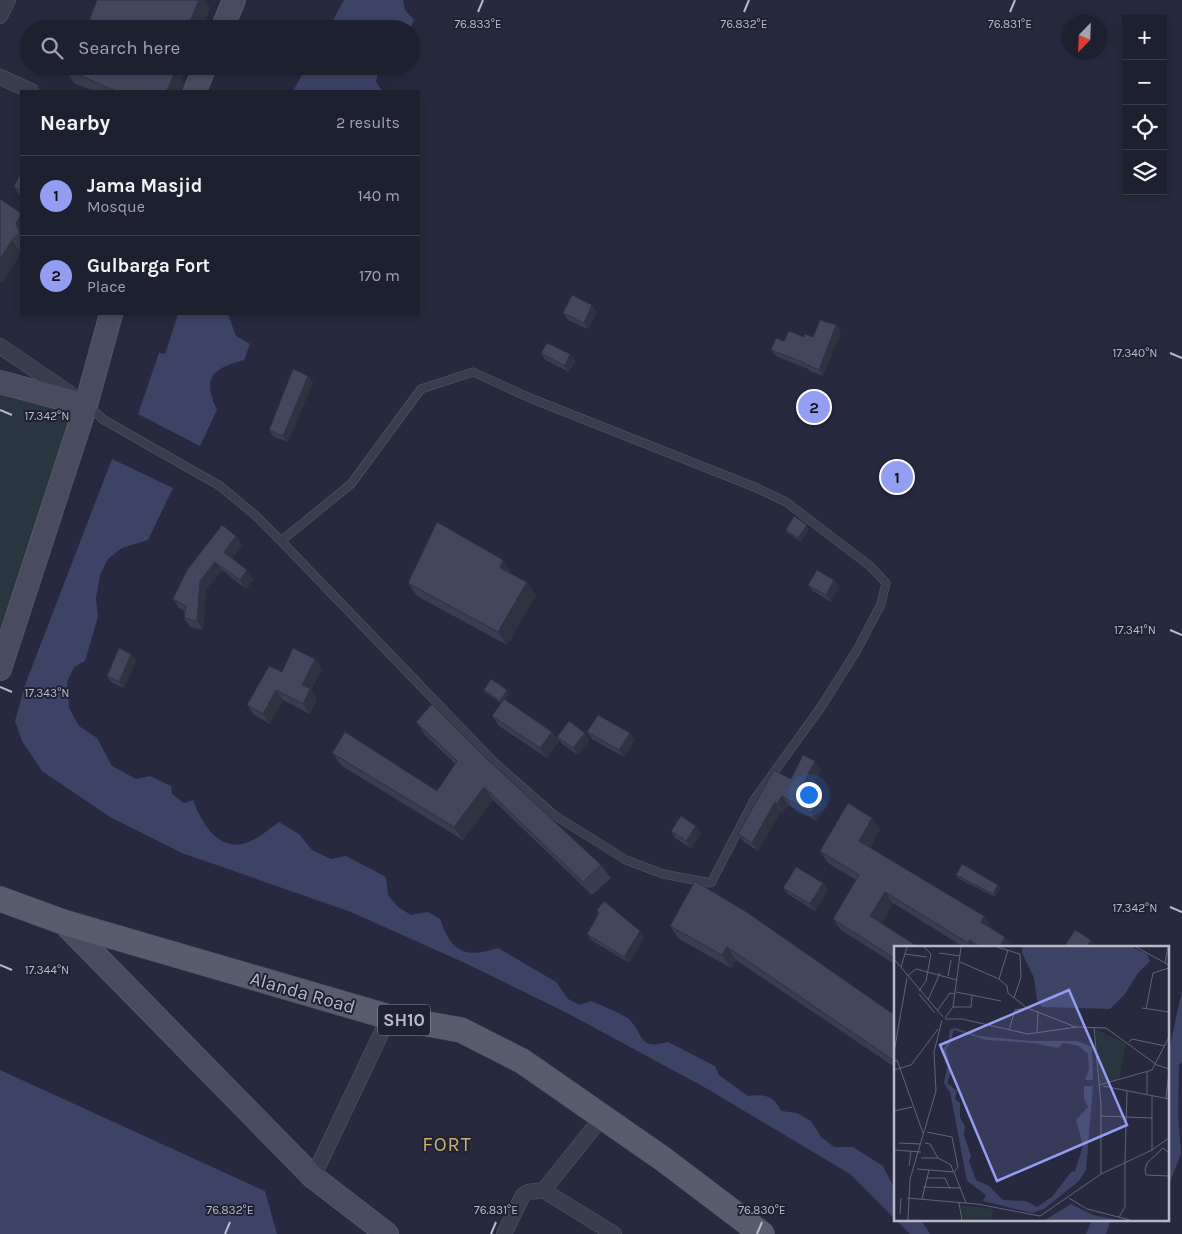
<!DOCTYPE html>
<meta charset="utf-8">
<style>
body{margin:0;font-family:Karla,sans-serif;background:#2a2d3a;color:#f1f3f6}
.controls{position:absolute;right:15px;top:15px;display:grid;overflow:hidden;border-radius:0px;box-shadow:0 2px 8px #0003}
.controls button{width:45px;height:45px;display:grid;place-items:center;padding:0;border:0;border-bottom:1px solid #3b3e4a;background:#1d202e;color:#f1f3f6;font:25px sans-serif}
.compass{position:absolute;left:1062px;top:15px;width:45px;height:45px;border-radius:50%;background:#1d202e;box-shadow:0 2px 8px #0003;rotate:203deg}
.you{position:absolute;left:808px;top:794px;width:18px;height:18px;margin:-12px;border:4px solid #fff;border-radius:50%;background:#1a73e8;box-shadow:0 0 0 8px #1a73e833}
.badge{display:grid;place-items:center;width:32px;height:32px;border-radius:50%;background:#939df1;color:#111;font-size:16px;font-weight:700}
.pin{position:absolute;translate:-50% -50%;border:2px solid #fff;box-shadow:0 1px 5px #0006}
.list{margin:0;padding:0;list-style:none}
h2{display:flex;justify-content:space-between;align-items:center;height:65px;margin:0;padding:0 20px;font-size:21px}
h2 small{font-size:16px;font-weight:400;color:#a0a3aa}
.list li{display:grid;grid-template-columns:32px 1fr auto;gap:15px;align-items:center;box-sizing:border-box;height:80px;padding:0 20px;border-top:1px solid #3b3e4a}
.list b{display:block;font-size:19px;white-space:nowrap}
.list p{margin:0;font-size:16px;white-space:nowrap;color:#a0a3aa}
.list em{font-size:16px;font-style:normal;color:#a0a3aa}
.icon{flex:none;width:28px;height:28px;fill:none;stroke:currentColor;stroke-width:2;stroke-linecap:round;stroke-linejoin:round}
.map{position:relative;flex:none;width:1182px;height:1234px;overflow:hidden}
.search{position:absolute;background:#1d202e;box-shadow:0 2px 8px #0003;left:20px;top:20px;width:400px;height:55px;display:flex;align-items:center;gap:12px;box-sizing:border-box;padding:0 18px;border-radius:28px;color:#a0a3aa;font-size:19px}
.panel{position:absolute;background:#1d202e;box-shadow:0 2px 8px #0003;left:20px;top:90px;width:400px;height:225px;border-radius:0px}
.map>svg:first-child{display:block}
</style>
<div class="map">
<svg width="1182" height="1234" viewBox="0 0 1182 1234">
<rect width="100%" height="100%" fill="#272a3e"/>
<!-- green -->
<path fill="#29363f" d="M0,394L10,395L72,415L0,632Z"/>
<!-- water -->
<path fill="#3d4365" d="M344,0H403L405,10L414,20L410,29H328Z
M307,66H379L376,82L382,91H293Z
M178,314H228L236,336L250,344L244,360C211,369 202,378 217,410L200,446L138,414L159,353L165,354Z
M112,459L173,488L148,540L122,548L108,559L100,575L96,598L98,617L85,661L74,667L67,682L69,708L79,726L97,738L112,766L136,779L150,776L171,786L172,794L184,803L193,800C201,822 218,852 246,843C258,839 269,829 279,822L299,834L312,850L331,859L346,856L386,877L388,895L398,907L411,915L428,912L440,919C451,952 465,959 498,948L556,982L568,999L580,1005L591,1001C600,1005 624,1014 630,1020C645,1037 639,1050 668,1042L715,1066L719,1075L748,1096C765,1094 773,1095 781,1111L797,1113L811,1121L821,1137L834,1147H853L883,1166L896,1192V1220L850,1174L704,1087L569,1014L467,964L351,912L182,853L110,817L42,771L22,741L15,721L25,685Z
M1182,991V1062L1179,1065L1178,1113L1181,1154L1168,1187V1055Z
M0,1070L265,1191L277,1234H0Z
M896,1220H921L930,1234H910Z
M1092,1220H1113L1110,1222L1106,1234H1086Z"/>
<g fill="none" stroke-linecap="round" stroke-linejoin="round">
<!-- lane casing -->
<g stroke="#555869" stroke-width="9">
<path id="lane" d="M88,406L104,420L220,486L255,515L281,541L496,764L554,815L626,860L663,874L711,883L754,800L821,707L857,650L881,604L886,583L870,566L786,502L757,488L530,398L473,372L421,389L351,484L281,541"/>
</g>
<!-- street casing -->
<g stroke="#555869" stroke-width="16">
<path id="street" d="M0,16L8,0
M0,77L31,91
M0,346L75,397
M313,1177L389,1017
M543,1190L614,1234
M504,1234L523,1195L528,1192L544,1190L603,1116"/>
</g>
<!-- secondary casing -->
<g stroke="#555869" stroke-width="24">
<path id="secondary" d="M222,29L234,0
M195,91L205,66
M0,382L86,405
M0,669L86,405L111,314
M63,922L313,1177L387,1234"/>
</g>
<!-- primary casing -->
<g stroke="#444657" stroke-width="26">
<path id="primary" d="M0,899L63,922L389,1017L461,1030L522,1061L663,1159L762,1234"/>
</g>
<!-- lane -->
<use href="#lane" stroke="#3a3d4e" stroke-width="8"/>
<!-- street -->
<use href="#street" stroke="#3a3d4e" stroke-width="15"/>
<!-- secondary -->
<use href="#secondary" stroke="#494b60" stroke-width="22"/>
<!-- primary -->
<use href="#primary" stroke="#595c6e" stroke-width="25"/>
</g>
<!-- wall -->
<path fill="#3a3d50" d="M65,69L181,80L184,84L182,91H94L74,83Z
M21,172V197L14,187Z
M0,199L21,213V253L3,282L0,281Z
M592,305L597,312L588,329L568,320L563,313Z
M836,325L841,331L823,376L810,371L808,369L776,356L771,350L804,337H813Z
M541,353L570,354L575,361L569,372L545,360Z
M308,376L313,382L288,442L274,437L269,430Z
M809,529L801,542L788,533L786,530Z
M236,536L242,545L232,558L254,579L246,589L222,570L206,589L203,630L190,627L184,618L185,611L179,608L173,599Z
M512,573V574L536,595L507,645L417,596L408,583Z
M834,580L839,587L831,602L813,591L808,585Z
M131,654L136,661L124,688L111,682L107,676Z
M315,659L322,669L311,690L317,699L310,714L283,700L270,724L254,715L247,705L282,672Z
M484,690L509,694L505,700L552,732L559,741L547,758L499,726L492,716L501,703L486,693Z
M416,722L483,755L601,865L611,878L592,895L493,800L463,840L342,766L332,753L437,791L455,764L425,735Z
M587,732L635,739L624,757L592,739Z
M557,737L590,739L578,755L562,744Z
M821,770L811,790L827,805L817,821L788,805L783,812L781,811L758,851L744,842L738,834L791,779Z
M696,826L701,833L691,848L675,838L671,831Z
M880,829L870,848L992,928V929L1005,937L1013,948H965L893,903L881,923L896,948V965L841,930L833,919L856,880L828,863L820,851Z
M956,875L998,885L1000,888L995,897L959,879Z
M695,881L896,1016V1068L736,960L731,968L679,939L670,926Z
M823,883L828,890L815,911L788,894L783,888Z
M597,910L640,931L644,938L629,963L591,940L587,934L599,914Z"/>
<!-- shaded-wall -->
<path fill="#2f3241" d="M199,0H205L210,8L202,29H187Z
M172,66H187L181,80L184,84L182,91H167Z
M21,215V235L16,223Z
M12,240L21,253L3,282L0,278V259Z
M592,305L597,312L588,329L584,323Z
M836,325L841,331L823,376L819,370Z
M570,354L575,361L569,372L565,366Z
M308,376L313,382L288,442L283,436Z
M807,525L809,529L801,542L798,538Z
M236,536L242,545L230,561L224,552Z
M503,560L512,573L509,581L500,568Z
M215,562L222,570L206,589L203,630L197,621L200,581Z
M247,570L254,579L246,589L240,580Z
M834,580L839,587L831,602L826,595Z
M527,582L536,595L507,645L498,632Z
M131,654L136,661L124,688L119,682Z
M315,659L322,669L311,690L317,699L310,714L303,704L302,685Z
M276,690L283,700L270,724L263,714Z
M507,690L509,694L502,704L500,701Z
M552,732L559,741L547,758L540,748Z
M585,733L590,739L578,755L573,748Z
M630,733L635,739L624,757L619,750Z
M815,761L821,770L808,794L802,786Z
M484,787L493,800L463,840L454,827Z
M782,796L788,805L783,812L777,804Z
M821,796L827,805L817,821L811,813Z
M775,802L781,811L758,851L752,843Z
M872,818L880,829L867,853L859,841Z
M696,826L701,833L691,848L686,841Z
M823,883L828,890L815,911L810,904Z
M998,885L1000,888L995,897L993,894Z
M885,892L893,903L878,928L870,916Z
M984,916L992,928L989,934L981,922Z
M640,931L644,938L629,963L624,957Z
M1005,937L1013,948H999Z
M970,940L976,948H971L968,943Z
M1091,940L1095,947V948H1086Z
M727,947L736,960L731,968L722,955Z"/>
<!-- building -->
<path fill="#43475d" stroke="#2f3241" d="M97,0H199L187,29H86Z
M66,66H172L171,69L174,71L173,76L167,91H116L65,69Z
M21,172V190L14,187Z
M0,199L21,213V215L16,223L20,233L12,240L0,259Z
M572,295L592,305L584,323L563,313Z
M820,320L836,325L819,370L805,364V363L771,350L776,338L784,341L789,331L804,337L805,334L813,337Z
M547,343L570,354L565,366L541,353Z
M293,369L308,376L283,436L269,430Z
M794,516L807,525L798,538L786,530Z
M437,522L503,560L500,568L527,582L498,632L408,583Z
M222,525L236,536L224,552L247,570L240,580L215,562L200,581L197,621L184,618L186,606L173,599L187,570Z
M817,570L834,580L826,595L808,585Z
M119,648L131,654L119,682L107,676Z
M293,648L315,659L302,685L310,689L303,704L276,690L263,714L247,705L269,666L282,672Z
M491,679L507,690L500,701L484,690Z
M504,699L552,732L540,748L492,716Z
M432,704L483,755L601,865L583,882L484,787L454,827L332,753L345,732L437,791L457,761L416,722Z
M598,715L630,733L619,750L587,732Z
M569,721L585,733L573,748L557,737Z
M803,755L815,761L802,786L821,796L811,813L782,796L777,804L775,802L752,843L738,834L774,770L791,779Z
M848,803L872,818L859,841L984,916L981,922L1005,937L999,948H982L970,940L968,943L885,892L870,916L920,948H896V959L833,919L859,875L820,851Z
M681,816L696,826L686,841L671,831Z
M962,864L998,885L993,894L956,875Z
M796,867L823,883L810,904L783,888Z
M695,881L748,913L896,1016V1062L727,947L722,955L670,926Z
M604,901L640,931L624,957L587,934L599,913L597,910Z
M1075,930L1091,940L1086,948H1065L1064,947Z"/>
<!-- ticks -->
<path fill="none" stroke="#b7b9c9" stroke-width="2" d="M478,12L483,0M744,12L749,0M1010,12L1015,0M1170,353L1182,358M0,410L12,415M1170,630L1182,635M0,687L12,692M1170,907L1182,912M0,965L12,970M225,1234L230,1222M491,1234L496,1222M757,1234L762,1222"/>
<g text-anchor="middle" stroke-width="4" stroke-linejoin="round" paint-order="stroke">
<!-- shield labels -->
<rect fill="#1f2233" stroke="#898c9c" stroke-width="1" x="378" y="1004.5" width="52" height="31" rx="4"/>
<g font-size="18" font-weight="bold" fill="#b7b9c9">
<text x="404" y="1026">SH10</text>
</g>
<!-- street labels -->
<g font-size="19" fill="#b7b9c9" stroke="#1f2233">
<text transform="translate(303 992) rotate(16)" y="7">Alanda Road</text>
</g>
<!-- neighbourhood labels -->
<g font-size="20" letter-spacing="1" fill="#ceb26c" stroke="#1f2233">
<text x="447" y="1151">FORT</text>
</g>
</g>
<!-- overview -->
<g transform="translate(894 946)">
<rect width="275" height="275" fill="#272a3e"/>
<path d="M201,83L232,98L225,133L206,137ZM67,259L99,263L98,274H69Z" fill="#29363f"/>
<path d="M128,1H238L253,8L256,15L244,27L231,48L216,63L148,61L143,54L140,32L128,7ZM62,82L85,90L137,95H183L198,101L199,134H191L195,123L194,108L185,100L169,97L164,102L139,97L92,94L60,84L56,97L52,103L57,126L53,137L63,145L61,153L66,157V172L71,180L70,189L77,210L75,215L82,234L95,240L109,254L132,255L143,261L158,251L177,226L181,225L189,200L182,174L194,161L190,153V140H199L192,224L185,235L150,263L138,267L89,255L92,249L73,235L56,146L50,137L54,117L49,104L54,97L56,83ZM177,258L199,269L225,274H151Z" fill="#3d4365"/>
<path fill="none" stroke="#616376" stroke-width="1" d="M103,1L126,8L127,31L120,52M242,1L275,19M45,7L66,10M11,8L33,11M0,13L49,71M66,16L105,33L113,40L114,47L133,62L182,81M271,17L274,1M7,21L13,1M13,30L22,23L63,34M54,30L57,14M105,33L114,4M25,45L32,35L37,8L30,1M62,46L107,55M25,48L41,67M34,54L46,27M59,61H77L78,50M248,62L275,66M252,63L259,27L275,22M43,65L56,47L61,48M51,72L59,61L67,1M51,73H68L134,88L183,81L212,82L263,119L275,123M200,81L207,159V228M115,84L121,64L133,62M143,86L144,65M235,96L238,93L271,100M0,106L13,32M0,115L3,114L29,187M0,124L17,119L44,83M205,139L258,124L275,91M209,140L275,153M253,148V125M258,149V204M272,152L275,126M0,165L18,161M207,170L258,172M33,186L58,191L64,221L60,226M5,197L27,198M0,204L27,206M275,207L269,202L253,217L251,224L252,229L275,230M27,212H44L36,198L31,197M44,212L57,219L59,225M231,216L233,145M15,220L17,205M23,223L60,226L72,257M32,232H51L56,243M29,241L67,242M13,252L83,258L146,270L207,228L258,204L275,192M175,252L193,263L236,274M28,253L35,224M65,257L68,274M6,268L7,252M225,271L231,261V217M14,274L16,233L42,145L40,106L48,74"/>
<path fill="#939df1" fill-opacity="0.15" stroke="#939df1" stroke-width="2.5" d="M175,44L233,179L103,235L46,99Z"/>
<rect width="275" height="275" fill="none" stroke="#b7b9c9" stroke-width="2.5"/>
</g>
<g font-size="12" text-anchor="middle" fill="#b7b9c9" stroke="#1f2233" stroke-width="4" stroke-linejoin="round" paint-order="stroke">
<text x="744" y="28">76.832°E</text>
<text x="1010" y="28">76.831°E</text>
<text x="478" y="28">76.833°E</text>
<text x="1135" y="357">17.340°N</text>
<text x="47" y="420">17.342°N</text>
<text x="1135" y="634">17.341°N</text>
<text x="47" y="697">17.343°N</text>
<text x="1135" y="912">17.342°N</text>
<text x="47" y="974">17.344°N</text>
<text x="230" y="1214">76.832°E</text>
<text x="496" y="1214">76.831°E</text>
<text x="762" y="1214">76.830°E</text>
</g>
</svg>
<div class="controls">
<button>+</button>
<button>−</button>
<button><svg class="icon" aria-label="locate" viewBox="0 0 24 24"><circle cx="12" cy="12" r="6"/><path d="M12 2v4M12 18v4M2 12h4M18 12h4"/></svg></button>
<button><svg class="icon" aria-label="layers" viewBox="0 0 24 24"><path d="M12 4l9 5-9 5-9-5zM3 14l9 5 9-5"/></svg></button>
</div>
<svg class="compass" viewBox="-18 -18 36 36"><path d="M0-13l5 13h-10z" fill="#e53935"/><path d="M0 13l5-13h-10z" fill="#a0a3aa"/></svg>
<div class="you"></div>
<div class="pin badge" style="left:897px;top:477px">1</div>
<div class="pin badge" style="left:814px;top:407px">2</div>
<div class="search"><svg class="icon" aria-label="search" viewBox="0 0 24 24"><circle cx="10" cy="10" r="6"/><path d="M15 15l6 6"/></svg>Search here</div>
<section class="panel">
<h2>Nearby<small>2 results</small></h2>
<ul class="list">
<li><span class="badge">1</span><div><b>Jama Masjid</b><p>Mosque</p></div><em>140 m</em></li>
<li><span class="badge">2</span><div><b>Gulbarga Fort</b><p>Place</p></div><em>170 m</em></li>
</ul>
</section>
</div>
